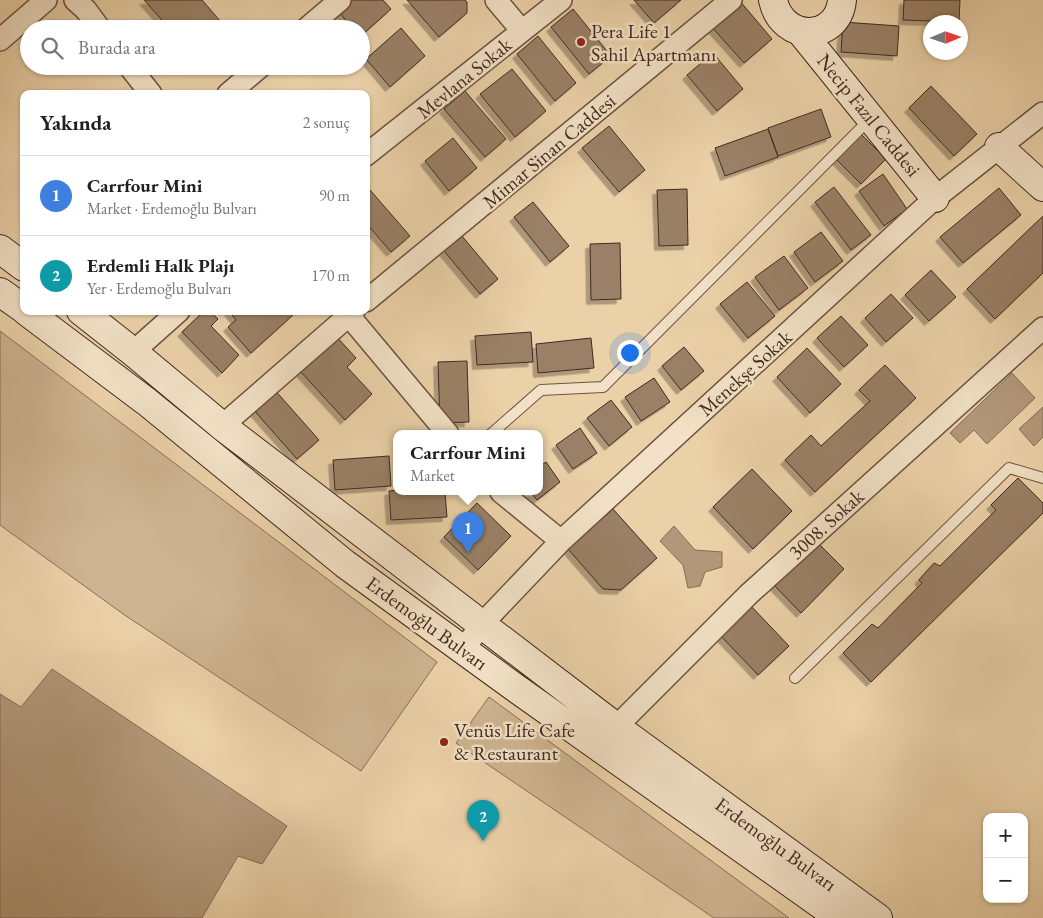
<!DOCTYPE html>
<html lang="tr">
<meta charset="utf-8">
<style>
body{margin:0;font-family:"EB Garamond",serif;background:#f2f2f2;color:#202124}
.controls{position:absolute;right:15px;bottom:15px;display:grid;overflow:hidden;border-radius:10px;box-shadow:0 1px 4px #0004}
.controls button{width:45px;height:45px;display:grid;place-items:center;padding:0;border:0;border-bottom:1px solid #e0e0e0;background:#fff;color:#202124;font:25px sans-serif}
.compass{position:absolute;left:923px;top:15px;width:45px;height:45px;border-radius:50%;background:#fff;box-shadow:0 1px 4px #0004;rotate:88deg}
.you{position:absolute;left:629px;top:352px;width:18px;height:18px;margin:-12px;border:4px solid #fff;border-radius:50%;background:#1a73e8;box-shadow:0 0 0 8px #1a73e833}
.badge{display:grid;place-items:center;width:32px;height:32px;border-radius:50%;background:#0f766e;color:#fff;font-size:16px;font-weight:700}
.pin{position:absolute;translate:-50% -41px;filter:drop-shadow(0 1px 2px #0008)}
.pin::after{content:'';position:absolute;top:26px;width:18px;height:15px;background:inherit;clip-path:polygon(0 0,100% 0,50% 100%)}
.popup{position:absolute;left:393px;top:430px;width:150px;height:65px;box-sizing:border-box;display:grid;place-content:center;border-radius:10px;background:#fff;filter:drop-shadow(0 1px 4px #0005);font-size:16px;white-space:nowrap;color:#757577}
.popup b{font-size:19px;color:#202124}
.popup::after{content:'';position:absolute;left:50%;top:100%;margin-left:-10px;border:10px solid transparent;border-top-color:#fff}
.list{margin:0;padding:0;list-style:none}
h2{display:flex;justify-content:space-between;align-items:center;height:65px;margin:0;padding:0 20px;font-size:21px}
h2 small{font-size:16px;font-weight:400;color:#757577}
.list li{display:grid;grid-template-columns:32px 1fr auto;gap:15px;align-items:center;box-sizing:border-box;height:80px;padding:0 20px;border-top:1px solid #e0e0e0}
.list b{display:block;font-size:19px;white-space:nowrap}
.list p{margin:0;font-size:16px;white-space:nowrap;color:#757577}
.list em{font-size:16px;font-style:normal;color:#757577}
.icon{flex:none;width:28px;height:28px;fill:none;stroke:currentColor;stroke-width:2;stroke-linecap:round;stroke-linejoin:round}
.map{position:relative;flex:none;width:1043px;height:918px;overflow:hidden}
.search{position:absolute;background:#fff;box-shadow:0 1px 4px #0004;left:20px;top:20px;width:350px;height:55px;display:flex;align-items:center;gap:12px;box-sizing:border-box;padding:0 18px;border-radius:28px;color:#757577;font-size:19px}
.panel{position:absolute;background:#fff;box-shadow:0 1px 4px #0004;left:20px;top:90px;width:350px;height:225px;border-radius:10px}
.map>svg:first-child{display:block}
</style>
<div class="map">
<svg width="1043" height="918" viewBox="0 0 1043 918">
<defs>
<filter id="shadow"><feDropShadow dx="-4.5" dy="4.5" stdDeviation="0" flood-color="#0004"/></filter>
</defs>
<rect width="100%" height="100%" fill="#ebd1a8"/>
<filter id="stains"><feTurbulence type="fractalNoise" baseFrequency=".004" numOctaves="4"/><feColorMatrix values="0 0 0 0 .2 0 0 0 0 .09 0 0 0 0 .02 0 0 0 .5 -.17"/></filter>
<radialGradient id="worn" r=".72"><stop offset=".6" stop-color="#630" stop-opacity="0"/><stop offset="1" stop-color="#630" stop-opacity=".3"/></radialGradient>
<!-- green -->
<path fill="#ceb491" stroke="#886e58" d="M0,331L437,662L361,771L126,616L0,525Z
M489,697L789,918H714L456,743Z"/>
<!-- water -->
<path fill="#b29879" stroke="#856c55" d="M1012,373L1035,398L987,444L974,430L960,443L950,433Z
M1043,407V437L1034,446L1019,429Z
M674,526L695,550L722,552V567L705,572L700,586L688,588L683,565L660,541Z
M52,669L287,826L262,864L238,856L202,918H0V694L21,707Z"/>
<!-- building -->
<path fill="#9a8066" stroke="#42291f" filter="url(#shadow)" d="M144,0H202L227,29H170Z
M352,0H383L391,9L361,36V29H353L339,12Z
M407,0H465L467,2V13L439,37Z
M634,0H681L654,23Z
M739,0L772,39L744,63L710,25Z
M904,0H960L959,22L903,20Z
M573,9L611,56L589,74L551,27Z
M843,22L899,26L897,56L841,52Z
M401,28L425,56L390,87L366,59Z
M538,36L576,83L555,101L517,54Z
M713,53L743,89L717,111L687,75Z
M512,69L546,111L515,137L480,94Z
M931,86L977,134L954,156L909,108Z
M465,91L506,139L485,157L444,109Z
M821,109L831,137L778,156L768,128Z
M609,126L645,170L619,192L582,148Z
M768,129L778,157L725,176L715,148Z
M861,134L886,159L861,184L836,159Z
M453,138L477,168L449,191L425,161Z
M883,174L907,209L884,226L859,191Z
M834,187L871,235L851,250L815,202Z
M999,188L1021,215L963,263L940,237Z
M687,189L688,245L659,246L657,190Z
M370,190L410,236L391,252L366,223V193Z
M533,202L569,246L550,262L514,217Z
M1043,216V273L995,319L967,289Z
M821,232L843,261L815,282L794,252Z
M462,236L498,279L480,294L444,251Z
M620,243L621,299L591,300L590,244Z
M784,256L808,288L779,310L755,277Z
M931,270L956,297L929,321L905,295Z
M747,282L775,316L748,338L720,304Z
M891,294L913,318L886,342L865,318Z
M204,311H209L218,319L211,326L239,355L222,373L182,332Z
M229,311H289L293,315L251,353L228,327L236,320Z
M841,316L868,345L844,367L817,338Z
M531,332L533,362L477,365L475,336Z
M336,336L356,358L347,367L372,394L345,420L300,371Z
M591,338L594,368L538,373L536,344Z
M684,347L704,371L681,390L662,366Z
M807,348L841,384L810,413L777,377Z
M467,361L469,422L440,423L438,362Z
M885,365L916,398L815,492L785,460L811,435L821,446L870,401L859,390Z
M654,378L670,402L641,421L625,397Z
M273,388L319,440L297,459L251,407Z
M611,400L632,427L609,446L587,418Z
M580,428L597,453L573,469L556,445Z
M389,456L391,486L335,490L333,460Z
M546,462L560,482L537,500L530,492H539V467Z
M752,469L792,511L753,549L713,507Z
M1018,478L1043,503V513L871,682L843,653L872,624L878,628L922,583L919,580L934,563L940,566L996,510L991,505Z
M397,490V492H445L447,517L391,520L389,491Z
M477,503L511,536L478,570L444,537Z
M613,509L657,558L621,590L603,589L568,549Z
M814,539L844,569L801,613L771,582Z
M750,605L789,646L758,675L719,634Z"/>
<g fill="none" stroke-linecap="round" stroke-linejoin="round">
<!-- lane casing -->
<g stroke="#6c5341" stroke-width="12">
<path id="lane" d="M491,434L541,390L603,387L871,118
M795,678L1009,468L1043,478"/>
</g>
<!-- street casing -->
<g stroke="#6c5341" stroke-width="24">
<path id="street" d="M75,0L86,10L100,29
M496,0L522,31
M306,29L340,0
M0,40L46,0
M129,66L151,94
M228,94L261,66
M366,155L561,0
M366,301L731,0
M345,311L448,434
M133,352L179,311
M222,426L354,311
M501,492L561,541
M463,650L482,624L561,541L935,198L1043,113
M616,727L749,594L1043,328"/>
</g>
<!-- secondary casing -->
<g stroke="#42291f" stroke-width="30">
<path id="secondary" d="M773,0C782,43 838,42 842,0
M801,32L935,198
M999,147L1043,187
M0,249L24,267
M0,292L24,309
M26,311L147,402L345,564L517,689L840,918
M81,311L133,352L222,426L616,727L878,918"/>
</g>
<!-- lane -->
<use href="#lane" stroke="#f2e1c6" stroke-width="10"/>
<!-- street -->
<use href="#street" stroke="#f2e1c6" stroke-width="21"/>
<!-- secondary -->
<use href="#secondary" stroke="#f2e1c6" stroke-width="28"/>
</g>
<!-- markers -->
<g fill="#8f2418" stroke="#f2e1c6" stroke-width="2">
<circle cx="581" cy="42" r="5"/>
<circle cx="444" cy="742" r="5"/>
</g>
<g text-anchor="middle" stroke-width="5" stroke-linejoin="round" paint-order="stroke">
<!-- poi labels -->
<g font-size="20" fill="#42291f" stroke="#f2e1c6" text-anchor="start">
<text x="591" y="38">Pera Life 1<tspan x="591" dy="23">Sahil Apartmanı</tspan></text>
<text x="454" y="737">Venüs Life Cafe<tspan x="454" dy="23">&amp; Restaurant</tspan></text>
</g>
<!-- street labels -->
<g font-size="20" fill="#42291f" stroke="#f2e1c6">
<text transform="translate(464 78) rotate(-39)" y="7">Mevlana Sokak</text>
<text transform="translate(869 115) rotate(51)" y="7">Necip Fazıl Caddesi</text>
<text transform="translate(549 151) rotate(-40)" y="7">Mimar Sinan Caddesi</text>
<text transform="translate(745 373) rotate(-42)" y="7">Menekşe Sokak</text>
<text transform="translate(826 524) rotate(-42)" y="7">3008. Sokak</text>
<text transform="translate(427 623) rotate(36)" y="7">Erdemoğlu Bulvarı</text>
<text transform="translate(776 844) rotate(36)" y="7">Erdemoğlu Bulvarı</text>
</g>
</g>
<rect width="100%" height="100%" filter="url(#stains)"/>
<rect width="100%" height="100%" fill="url(#worn)"/>
</svg>
<div class="controls">
<button>+</button>
<button>−</button>
</div>
<svg class="compass" viewBox="-18 -18 36 36"><path d="M0-13l5 13h-10z" fill="#e53935"/><path d="M0 13l5-13h-10z" fill="#757577"/></svg>
<div class="you"></div>
<div class="pin badge" style="left:468px;top:553px;background:#3f7fe0">1</div>
<div class="popup"><b>Carrfour Mini</b>Market</div>
<div class="pin badge" style="left:483px;top:841px;background:#0f9aa8">2</div>
<div class="search"><svg class="icon" aria-label="search" viewBox="0 0 24 24"><circle cx="10" cy="10" r="6"/><path d="M15 15l6 6"/></svg>Burada ara</div>
<section class="panel">
<h2>Yakında<small>2 sonuç</small></h2>
<ul class="list">
<li><span class="badge" style="background:#3f7fe0">1</span><div><b>Carrfour Mini</b><p>Market · Erdemoğlu Bulvarı</p></div><em>90 m</em></li>
<li><span class="badge" style="background:#0f9aa8">2</span><div><b>Erdemli Halk Plajı</b><p>Yer · Erdemoğlu Bulvarı</p></div><em>170 m</em></li>
</ul>
</section>
</div>
